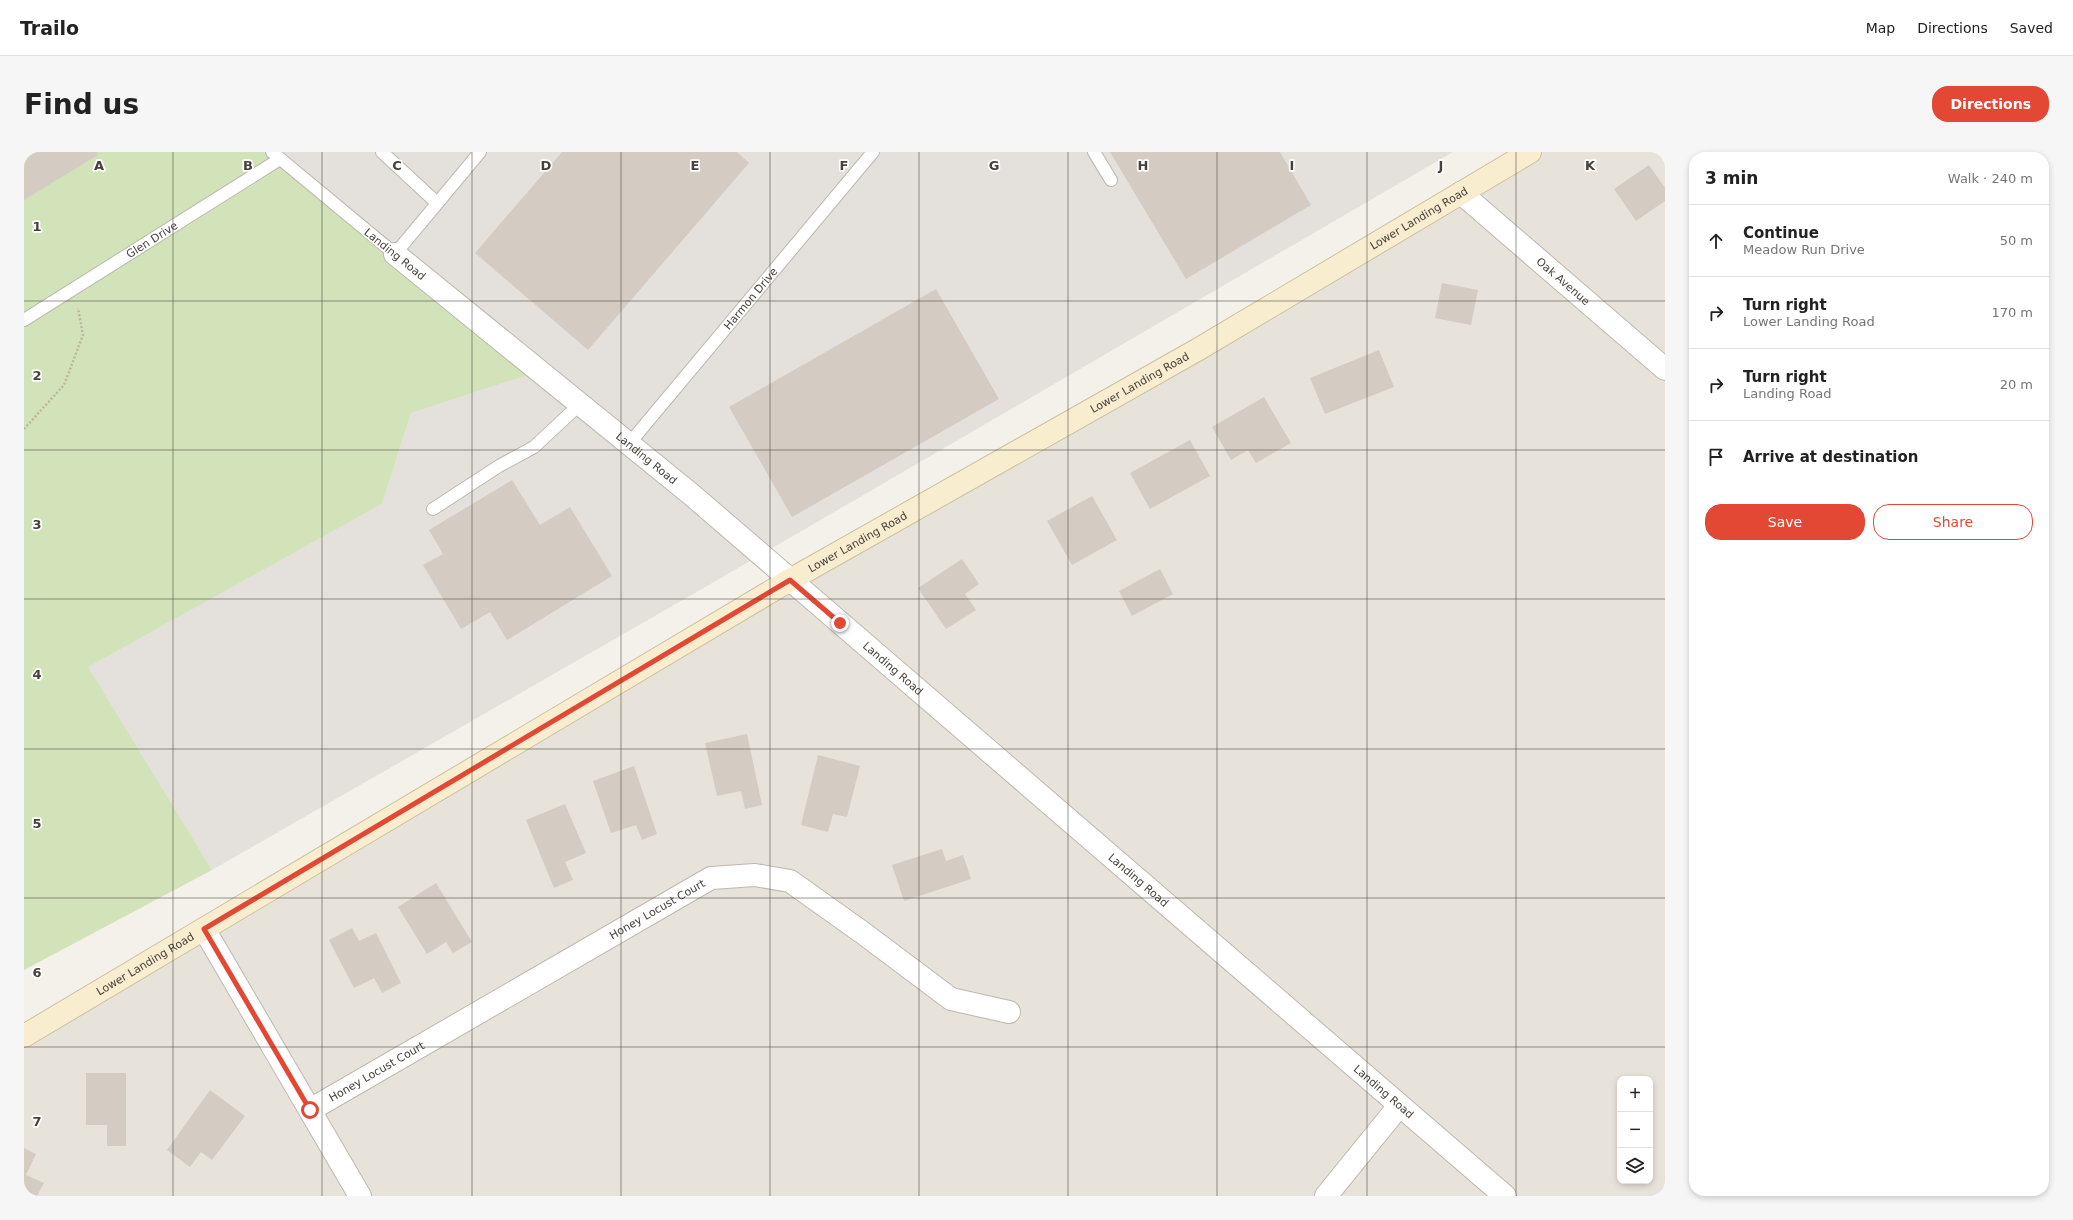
<!DOCTYPE html>
<meta charset="utf-8">
<style>
body{margin:0;font-family:"DejaVu Sans",sans-serif;background:#f6f6f6;color:#222}
.controls{position:absolute;right:12px;bottom:12px;display:grid;overflow:hidden;border-radius:8px;box-shadow:0 2px 6px #0003}
.controls button{width:36px;height:36px;display:grid;place-items:center;padding:0;border:0;border-bottom:1px solid #e0e0e0;background:#fff;color:#222;font:20px sans-serif}
.stop{position:absolute;width:12px;height:12px;margin:-9px;border:3px solid #e24834;border-radius:50%;background:#fff}
.stop.end{background:#e24834;border-color:#fff;box-shadow:0 1px 4px #0008}
.list{margin:0;padding:0;list-style:none}
h2{display:flex;justify-content:space-between;align-items:center;height:52px;margin:0;padding:0 16px;font-size:17px}
h2 small{font-size:13px;font-weight:400;color:#767676}
.list li{display:grid;grid-template-columns:26px 1fr auto;gap:12px;align-items:center;box-sizing:border-box;height:72px;padding:0 16px;border-top:1px solid #e0e0e0}
.list b{display:block;font-size:15px;white-space:nowrap}
.list p{margin:0;font-size:13px;white-space:nowrap;color:#767676}
.list em{font-size:13px;font-style:normal;color:#767676}
.actions{display:flex;gap:8px;padding:12px 16px}
.actions a{flex:1;padding:9px 0;border:1px solid #e24834;border-radius:16px;text-align:center;font-size:14px;color:#e24834}
.actions .main{background:#e24834;color:#fff}
.icon{flex:none;width:22px;height:22px;fill:none;stroke:currentColor;stroke-width:2;stroke-linecap:round;stroke-linejoin:round}
.map{position:relative;flex:none;width:1641px;height:1044px;overflow:hidden;border-radius:16px}
header{display:flex;align-items:center;gap:24px;box-sizing:border-box;height:56px;padding:0 20px;background:#fff;border-bottom:1px solid #e0e0e0}
header strong{font-size:19px}
nav{display:flex;gap:22px;margin-inline-start:auto;font-size:14px}
.intro{display:flex;align-items:center;justify-content:space-between;box-sizing:border-box;height:96px;padding:0 24px}
h1{margin:0;font-size:28px}
.button{padding:10px 18px;border-radius:16px;background:#e24834;color:#fff;font-size:14px;font-weight:700}
main{display:flex;gap:24px;padding:0 24px}
aside{flex:1;background:#fff;border-radius:16px;box-shadow:0 2px 6px #0003}
.map>svg:first-child{display:block}
</style>
<header>
<strong>Trailo</strong>
<nav><a>Map</a><a>Directions</a><a>Saved</a></nav>
</header>
<div class="intro"><h1>Find us</h1><a class="button">Directions</a></div>
<main>
<div class="map">
<svg width="1641" height="1044" viewBox="0 0 1641 1044">
<rect width="100%" height="100%" fill="#f4f1eb"/>
<!-- residential -->
<path fill="#e7e2da" fill-rule="evenodd" d="M1506,0H1641V1044H0V882ZM1596,927H1626V1029H1596Z"/>
<!-- industrial -->
<path fill="#e4e0dc" d="M240,0H1429L690,430L188,718L63,515L358,352L387,261L503,223Z"/>
<!-- green -->
<path fill="#d2e3b9" d="M0,0H240L504,223L387,261L358,352L64,515L188,718L0,818Z"/>
<!-- building -->
<path fill="#d4ccc2" d="M0,0H73L74,3L0,48Z
M538,0H713L725,11L564,198L451,101Z
M1086,0H1256L1287,53L1162,127Z
M1625,13L1641,36V49L1612,69L1590,37Z
M1418,131L1454,138L1447,173L1411,166Z
M912,137L975,247L768,365L705,255Z
M1355,198L1370,235L1301,262L1286,226Z
M1240,245L1267,291L1232,311L1224,298L1207,308L1188,275Z
M1166,288L1186,324L1126,357L1106,321Z
M488,328L516,373L546,355L588,424L483,488L466,460L437,477L399,413L419,402L405,378Z
M1068,344L1093,388L1048,413L1023,369Z
M938,407L955,432L941,442L952,458L922,477L894,436Z
M1136,417L1149,442L1108,464L1095,439Z
M723,582L738,653L721,657L717,639L693,644L681,591Z
M794,603L836,614L823,665L809,662L804,680L777,673Z
M610,614L633,682L618,688L612,673L587,681L569,629Z
M541,652L562,701L541,710L549,728L530,736L502,668Z
M918,697L922,709L939,703L947,727L880,749L868,713Z
M412,731L448,790L429,801L422,790L403,802L374,755Z
M328,776L335,789L352,781L377,831L358,841L350,826L330,836L305,788Z
M62,921H102V994H83V973H62Z
M186,938L221,964L188,1008L177,1000L166,1015L143,998Z
M0,996L12,1002L2,1023L20,1031L13,1044L0,1042Z"/>
<g fill="none" stroke-linecap="round" stroke-linejoin="round">
<!-- service casing -->
<g stroke="#beb8af" stroke-width="14">
<g id="service">
<path d="M248,0L371,102L456,0"/>
<path d="M358,0L413,51"/>
<path d="M1070,0L1087,28"/>
<path id="s1" d="M0,168L256,7"/>
<path id="s2" d="M604,293L849,0"/>
<path d="M409,357L475,314L510,295L555,253"/>
</g>
</g>
<!-- minor casing -->
<g stroke="#beb8af" stroke-width="24">
<g id="minor">
<path id="s3" d="M1437,41L1641,217"/>
<path id="s4" d="M371,102L668,343L1481,1044"/>
<path d="M180,777L336,1044"/>
<path id="s5" d="M286,958L687,726L731,723L766,729L839,781L927,847L985,860"/>
<path d="M1302,1044L1375,954"/>
</g>
</g>
<!-- secondary casing -->
<g stroke="#cec0a0" stroke-width="24">
<g id="secondary">
<path id="s6" d="M0,884L766,428L1173,198L1506,0"/>
</g>
</g>
<!-- path -->
<path stroke="#bfb3a2" stroke-width="2.5" stroke-dasharray="2 2" stroke-linecap="butt" d="M0,277L40,233L59,183L54,156"/>
<!-- service -->
<use href="#service" stroke="#fff" stroke-width="12"/>
<!-- minor -->
<use href="#minor" stroke="#fff" stroke-width="22"/>
<!-- secondary -->
<use href="#secondary" stroke="#f9edd0" stroke-width="22"/>
</g>
<g fill="none" stroke-linecap="round" stroke-linejoin="round">
<!-- route -->
<path stroke="#e24834" stroke-width="5" d="M286,958L180,777L766,428L816,471"/>
</g>
<!-- grid -->
<path fill="none" stroke="#47413a" stroke-width="1" stroke-opacity="0.55" d="M149,0V1044M298,0V1044M448,0V1044M597,0V1044M746,0V1044M895,0V1044M1044,0V1044M1193,0V1044M1343,0V1044M1492,0V1044M0,149H1641M0,298H1641M0,447H1641M0,597H1641M0,746H1641M0,895H1641"/>
<g text-anchor="middle" stroke-width="3.5" stroke-linejoin="round" paint-order="stroke">
<!-- street labels -->
<g font-size="11" fill="#47413a" stroke="#fff">
<text dy="4" stroke="none"><textPath href="#s6" startOffset="1617">Lower Landing Road</textPath></text>
<text dy="4" stroke="none"><textPath href="#s1" startOffset="151">Glen Drive</textPath></text>
<text transform="translate(371 102) rotate(39)" y="4">Landing Road</text>
<text dy="4" stroke="none"><textPath href="#s3" startOffset="135">Oak Avenue</textPath></text>
<text dy="4" stroke="none"><textPath href="#s2" startOffset="191">Harmon Drive</textPath></text>
<text dy="4" stroke="none"><textPath href="#s6" startOffset="1293">Lower Landing Road</textPath></text>
<text dy="4" stroke="none"><textPath href="#s4" startOffset="324">Landing Road</textPath></text>
<text dy="4" stroke="none"><textPath href="#s6" startOffset="969">Lower Landing Road</textPath></text>
<text dy="4" stroke="none"><textPath href="#s4" startOffset="648">Landing Road</textPath></text>
<text dy="4" stroke="none"><textPath href="#s4" startOffset="972">Landing Road</textPath></text>
<text dy="4" stroke="none"><textPath href="#s5" startOffset="401">Honey Locust Court</textPath></text>
<text dy="4" stroke="none"><textPath href="#s6" startOffset="141">Lower Landing Road</textPath></text>
<text dy="4" stroke="none"><textPath href="#s5" startOffset="77">Honey Locust Court</textPath></text>
<text dy="4" stroke="none"><textPath href="#s4" startOffset="1296">Landing Road</textPath></text>
</g>
</g>
<g font-size="13" text-anchor="middle" font-weight="bold" fill="#47413a" stroke="#fff" stroke-width="3.5" stroke-linejoin="round" paint-order="stroke">
<text x="75" y="18">A</text>
<text x="224" y="18">B</text>
<text x="373" y="18">C</text>
<text x="522" y="18">D</text>
<text x="671" y="18">E</text>
<text x="820" y="18">F</text>
<text x="970" y="18">G</text>
<text x="1119" y="18">H</text>
<text x="1268" y="18">I</text>
<text x="1417" y="18">J</text>
<text x="1566" y="18">K</text>
<text x="13" y="79">1</text>
<text x="13" y="228">2</text>
<text x="13" y="377">3</text>
<text x="13" y="527">4</text>
<text x="13" y="676">5</text>
<text x="13" y="825">6</text>
<text x="13" y="974">7</text>
</g>
</svg>
<div class="controls">
<button>+</button>
<button>−</button>
<button><svg class="icon" aria-label="layers" viewBox="0 0 24 24"><path d="M12 4l9 5-9 5-9-5zM3 14l9 5 9-5"/></svg></button>
</div>
<div class="stop" style="left:286px;top:958px"></div>
<div class="stop end" style="left:816px;top:471px"></div>
</div>
<aside>
<h2>3 min<small>Walk · 240 m</small></h2>
<ul class="list">
<li><svg class="icon" aria-label="ahead" viewBox="0 0 24 24"><path d="M12 20V5M6 11l6-6 6 6"/></svg><div><b>Continue</b><p>Meadow Run Drive</p></div><em>50 m</em></li>
<li><svg class="icon" aria-label="right" viewBox="0 0 24 24"><path d="M7 20v-9h11M14 6l5 5-5 5"/></svg><div><b>Turn right</b><p>Lower Landing Road</p></div><em>170 m</em></li>
<li><svg class="icon" aria-label="right" viewBox="0 0 24 24"><path d="M7 20v-9h11M14 6l5 5-5 5"/></svg><div><b>Turn right</b><p>Landing Road</p></div><em>20 m</em></li>
<li><svg class="icon" aria-label="arrive" viewBox="0 0 24 24"><path d="M6 21V4h12l-3 4 3 4H6"/></svg><div><b>Arrive at destination</b></div></li>
</ul>
<div class="actions"><a class="main">Save</a><a>Share</a></div>
</aside>
</main>
